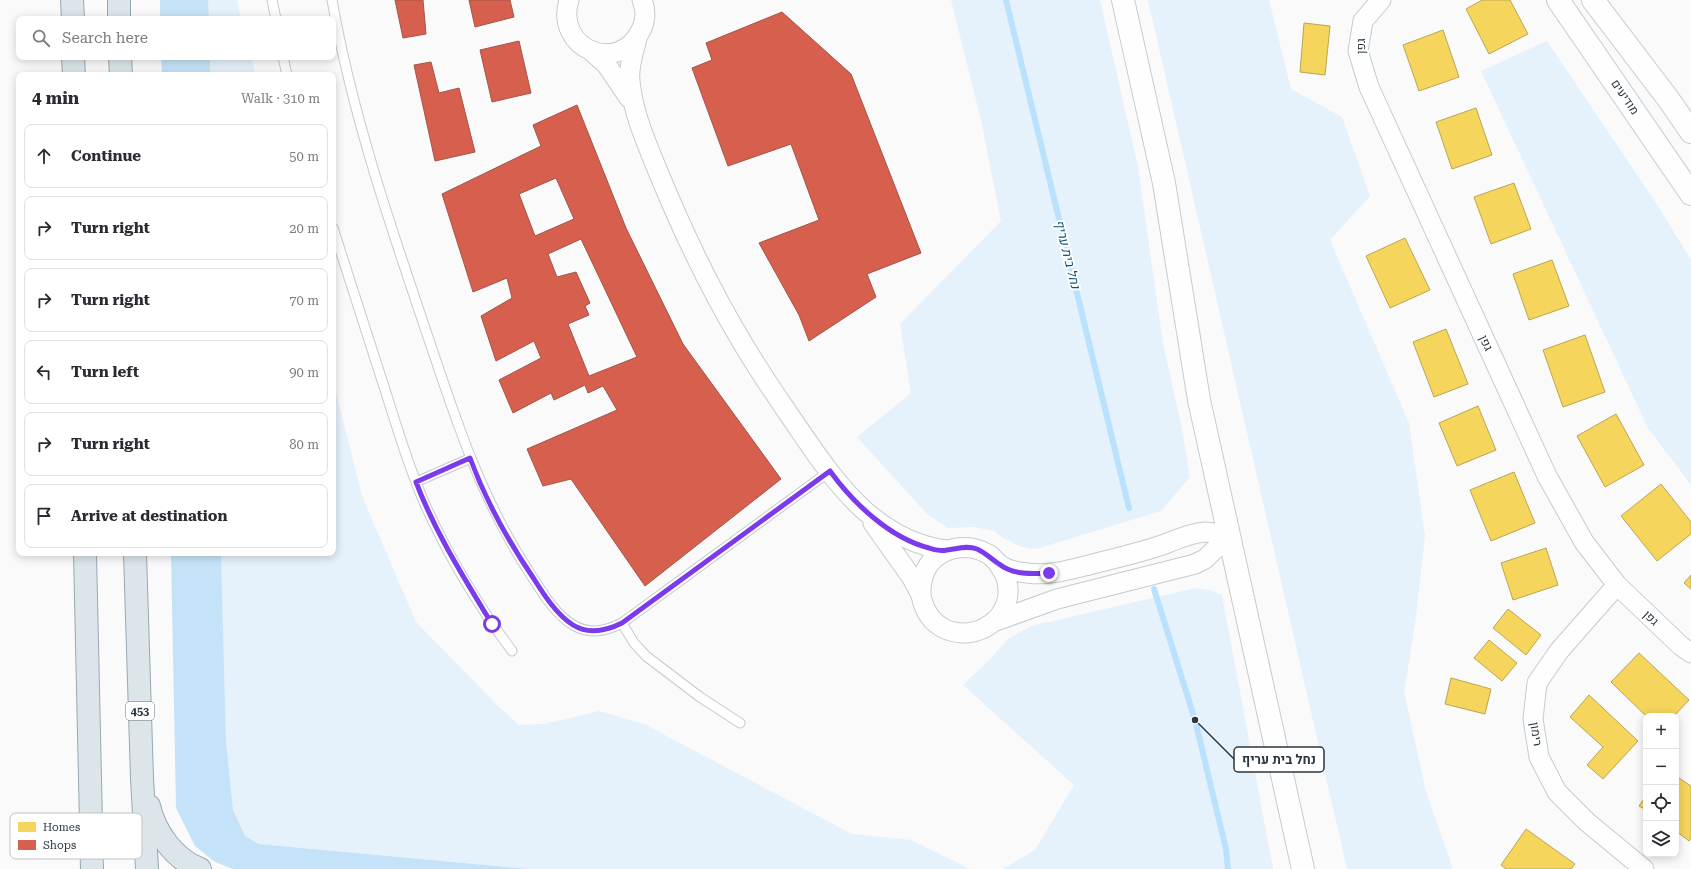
<!DOCTYPE html>
<meta charset="utf-8">
<style>
body{margin:0;font-family:"Roboto Serif",Heebo,serif;background:#f7f7f7;color:#2b2b33}
.controls{position:absolute;right:12px;bottom:12px;display:grid;overflow:hidden;border-radius:8px;box-shadow:0 2px 10px #0003}
.controls button{width:36px;height:36px;display:grid;place-items:center;padding:0;border:0;border-bottom:1px solid #e1e1e2;background:#fff;color:#2b2b33;font:20px sans-serif}
.stop{position:absolute;width:12px;height:12px;margin:-9px;border:3px solid #7c3aed;border-radius:50%;background:#fff}
.stop.end{background:#7c3aed;border-color:#fff;box-shadow:0 1px 4px #0008}
.list{margin:0;padding:0;list-style:none}
h2{display:flex;justify-content:space-between;align-items:center;height:52px;margin:0;padding:0 16px;font-size:17px}
h2 small{font-size:13px;font-weight:400;color:#7c7c81}
.list li{display:grid;grid-template-columns:26px 1fr auto;gap:12px;align-items:center;box-sizing:border-box;height:64px;margin:0 8px 8px;padding:0 8px;border:1px solid #e1e1e2;border-radius:8px}
.list b{display:block;font-size:15px;white-space:nowrap}
.list em{font-size:13px;font-style:normal;color:#7c7c81}
.icon{flex:none;width:22px;height:22px;fill:none;stroke:currentColor;stroke-width:2;stroke-linecap:round;stroke-linejoin:round}
.map{position:relative;flex:none;width:1691px;height:869px;overflow:hidden}
.search{position:absolute;background:#fff;box-shadow:0 2px 10px #0003;left:16px;top:16px;width:320px;height:44px;display:flex;align-items:center;gap:10px;box-sizing:border-box;padding:0 14px;border-radius:8px;color:#7c7c81;font-size:15px}
.panel{position:absolute;background:#fff;box-shadow:0 2px 10px #0003;left:16px;top:72px;width:320px;height:484px;border-radius:8px}
.map>svg:first-child{display:block}
</style>
<div class="map">
<svg width="1691" height="869" viewBox="0 0 1691 869">
<rect width="100%" height="100%" fill="#fafafa"/>
<!-- green -->
<path fill="#e5f1fb" d="M208,0H237L241,19H209Z
M951,0H1100L1138,167L1163,344L1181,424L1190,477L1161,511L1036,549L1022,547L1003,538L994,531L974,527L948,528L927,514L857,437L911,393L900,324L1001,221L981,120Z
M1148,0H1269L1291,89L1342,117L1370,196L1330,240L1409,423L1425,536L1415,624L1404,692L1426,792L1453,869H1347Z
M1547,41L1658,206L1691,260V485L1648,428L1481,71Z
M210,57H251L256,75H210Z
M333,381L362,496L416,622L500,708L519,725L544,724L599,711L644,724L852,834L911,840L970,869H530L259,844L245,836L233,810L226,740L221,553H333Z
M1196,588L1210,590L1222,595L1273,869H1003L1035,850L1074,785L963,685L992,657L1008,639L1031,626Z"/>
<!-- forest -->
<path fill="#c5e3f8" d="M160,0H208L209,19H160Z
M161,57H210V75H162Z
M171,553H221L226,740L233,810L245,836L259,844L530,869H233L215,862L195,846L176,808Z"/>
<!-- homes -->
<path fill="#f6d55c" stroke="#b9a654" d="M1482,0H1510L1528,34L1489,54L1466,9Z
M1304,23L1330,26L1325,75L1300,72Z
M1443,30L1459,77L1419,91L1403,45Z
M1476,108L1492,155L1452,169L1436,122Z
M1514,183L1531,229L1491,244L1474,197Z
M1405,238L1430,290L1390,308L1366,256Z
M1552,260L1569,306L1529,320L1513,274Z
M1446,329L1468,384L1434,397L1413,342Z
M1585,335L1605,392L1563,407L1543,350Z
M1478,406L1496,450L1457,466L1439,423Z
M1616,414L1644,465L1605,487L1577,436Z
M1514,472L1535,523L1491,541L1470,490Z
M1661,484L1691,522V534L1657,561L1621,516Z
M1546,548L1558,585L1513,600L1501,563Z
M1691,575V589L1684,583Z
M1508,609L1541,635L1526,655L1493,628Z
M1489,640L1517,663L1502,681L1474,658Z
M1639,653L1689,700L1674,716H1646L1611,682Z
M1451,678L1491,689L1485,714L1445,704Z
M1589,695L1638,741L1603,779L1587,765L1603,747L1570,717Z
M1676,776L1691,786V838L1689,841L1676,831Z
M1646,796V810L1639,806Z
M1526,829L1575,864L1571,869H1506L1501,865Z"/>
<!-- shops -->
<path fill="#d6604d" stroke="#a25449" fill-rule="evenodd" d="M395,0H423L426,34L403,38Z
M469,0H510L514,17L475,27Z
M782,12L851,74L921,253L867,274L876,297L809,341L799,315L759,243L819,220L791,144L728,166L692,68L712,60L706,43Z
M519,41L531,93L492,102L480,50Z
M431,62L439,93L459,88L475,152L435,161L414,65Z
M577,105L626,228L683,344L781,479L645,586L571,479L543,486L527,449L617,410L603,386L588,393L585,385L554,400L551,393L513,413L499,380L541,358L534,341L496,361L481,316L512,298L507,278L473,292L442,194L541,146L533,125ZM556,178L574,219L535,236L519,194ZM581,239L637,357L589,376L568,324L589,315L585,306L590,303L576,272L557,277L548,254Z"/>
<g fill="none" stroke-linecap="round" stroke-linejoin="round">
<!-- stream -->
<path stroke="#bbe2fc" stroke-width="6" d="M1006,0L1129,508
M1154,589L1195,720L1226,849L1228,869"/>
<!-- service casing -->
<g stroke="#c5cbcf" stroke-width="11">
<path id="service" d="M272,0L276,19
M332,0C352,113 389,222 426,331C455,417 480,498 531,575C542,592 555,614 573,625C590,635 606,631 622,623L830,471
M283,57L287,75
M333,228C351,284 369,340 387,396C398,431 409,468 424,502C447,554 478,605 512,651
M416,482L471,458
M622,623L634,643L646,656L700,697L740,723"/>
</g>
<!-- minor casing -->
<g stroke="#c5cbcf" stroke-width="21">
<path id="minor" d="M569,0C554,49 619,76 641,30C646,21 646,9 642,0
M1381,0L1363,21L1358,51L1369,87L1547,476L1584,542L1617,585L1681,646L1691,653
M637,38C634,52 628,67 630,81C633,114 647,144 659,174C683,232 710,289 742,342C757,368 775,394 792,419C814,451 836,485 865,511C888,531 915,546 946,550
M590,50L606,64L629,98
M873,523L912,578L921,595
M999,565C1001,569 1005,574 1006,578C1018,616 976,645 943,628C932,622 925,611 922,600C919,588 923,572 930,563C944,546 969,543 988,554C992,556 995,561 999,564C1006,570 1018,572 1027,573C1048,576 1069,570 1089,565C1115,558 1140,553 1165,544C1178,539 1191,533 1205,532C1213,532 1222,535 1229,536
M1617,585L1559,651L1537,683L1533,719L1539,757L1557,792L1587,822L1644,869
M993,622L1057,599L1195,564L1205,559L1229,536"/>
</g>
<!-- tertiary casing -->
<g stroke="#c5cbcf" stroke-width="24">
<path id="tertiary" d="M1123,0L1164,183L1199,400L1303,869
M1558,0L1691,194
M1593,0L1669,100L1691,132"/>
</g>
<!-- primary casing -->
<g stroke="#97a9b2" stroke-width="24">
<path id="primary" d="M72,0L73,19
M119,0V19
M73,57L74,75
M120,57L121,75
M85,553L92,869
M135,553L142,778L147,869
M149,806C155,832 174,859 200,869"/>
</g>
<!-- service -->
<use href="#service" stroke="#fefefe" stroke-width="9"/>
<!-- minor -->
<use href="#minor" stroke="#fefefe" stroke-width="19"/>
<!-- tertiary -->
<use href="#tertiary" stroke="#fefefe" stroke-width="22"/>
<!-- primary -->
<use href="#primary" stroke="#dbe5ea" stroke-width="22"/>
</g>
<g fill="none" stroke-linecap="round" stroke-linejoin="round">
<!-- route -->
<path stroke="#7c3aed" stroke-width="5" d="M492,624C464,578 435,532 416,482L470,458C486,501 508,541 534,579C544,595 557,615 573,625C589,635 606,631 622,623L830,471C853,503 890,538 929,548C934,550 942,551 947,550C957,549 966,545 977,549C986,553 991,559 999,564C1013,575 1032,574 1049,573"/>
</g>
<g text-anchor="middle" stroke-width="4" stroke-linejoin="round" paint-order="stroke">
<!-- shield labels -->
<rect fill="#fff" stroke="#6a7379" stroke-width="1" x="126" y="702" width="28" height="18" rx="3"/>
<g font-size="11" font-weight="bold" fill="#2a3740">
<text x="140" y="715">453</text>
</g>
<!-- street labels -->
<g font-size="12" fill="#2a3740" stroke="#fff">
<text transform="translate(1361 46) rotate(-89)" y="4">גפן</text>
<text transform="translate(1625 97) rotate(56)" y="4">מודיעים</text>
<text transform="translate(1486 343) rotate(65)" y="4">גפן</text>
<text transform="translate(1651 618) rotate(44)" y="4">גפן</text>
<text transform="translate(1536 734) rotate(81)" y="4">רימון</text>
</g>
<!-- water labels -->
<g font-size="13" font-style="italic" fill="#0e5175" stroke="#fff">
<text transform="translate(1068 254) rotate(76)" y="5">נחל בית עריף</text>
</g>
</g>
<!-- legend -->
<rect x="10" y="813" width="132" height="46" rx="6" fill="#fff" stroke="#bfc3c6" stroke-width="1"/>
<rect x="18" y="822" width="18" height="10" fill="#f6d55c"/>
<rect x="18" y="840" width="18" height="10" fill="#d6604d"/>
<g font-size="11" fill="#2a3740">
<text x="43" y="831">Homes</text>
<text x="43" y="849">Shops</text>
</g>
<!-- callouts -->
<path fill="none" stroke="#2a3740" stroke-width="1.5" d="M1195 720L1234 759"/>
<circle fill="#2a3740" stroke="#fff" stroke-width="1.5" cx="1195" cy="720" r="4"/>
<rect fill="#fff" stroke="#2a3740" stroke-width="1.5" x="1234" y="747" width="90" height="25" rx="4"/>
<g font-size="13" text-anchor="middle" font-weight="bold" fill="#2a3740">
<text x="1279" y="764">נחל בית עריף</text>
</g>
</svg>
<div class="controls">
<button>+</button>
<button>−</button>
<button><svg class="icon" aria-label="locate" viewBox="0 0 24 24"><circle cx="12" cy="12" r="6"/><path d="M12 2v4M12 18v4M2 12h4M18 12h4"/></svg></button>
<button><svg class="icon" aria-label="layers" viewBox="0 0 24 24"><path d="M12 4l9 5-9 5-9-5zM3 14l9 5 9-5"/></svg></button>
</div>
<div class="stop" style="left:492px;top:624px"></div>
<div class="stop end" style="left:1049px;top:573px"></div>
<div class="search"><svg class="icon" aria-label="search" viewBox="0 0 24 24"><circle cx="10" cy="10" r="6"/><path d="M15 15l6 6"/></svg>Search here</div>
<section class="panel">
<h2>4 min<small>Walk · 310 m</small></h2>
<ul class="list">
<li><svg class="icon" aria-label="ahead" viewBox="0 0 24 24"><path d="M12 20V5M6 11l6-6 6 6"/></svg><div><b>Continue</b></div><em>50 m</em></li>
<li><svg class="icon" aria-label="right" viewBox="0 0 24 24"><path d="M7 20v-9h11M14 6l5 5-5 5"/></svg><div><b>Turn right</b></div><em>20 m</em></li>
<li><svg class="icon" aria-label="right" viewBox="0 0 24 24"><path d="M7 20v-9h11M14 6l5 5-5 5"/></svg><div><b>Turn right</b></div><em>70 m</em></li>
<li><svg class="icon" aria-label="left" viewBox="0 0 24 24"><path d="M17 20v-9H6M10 6l-5 5 5 5"/></svg><div><b>Turn left</b></div><em>90 m</em></li>
<li><svg class="icon" aria-label="right" viewBox="0 0 24 24"><path d="M7 20v-9h11M14 6l5 5-5 5"/></svg><div><b>Turn right</b></div><em>80 m</em></li>
<li><svg class="icon" aria-label="arrive" viewBox="0 0 24 24"><path d="M6 21V4h12l-3 4 3 4H6"/></svg><div><b>Arrive at destination</b></div></li>
</ul>
</section>
</div>
